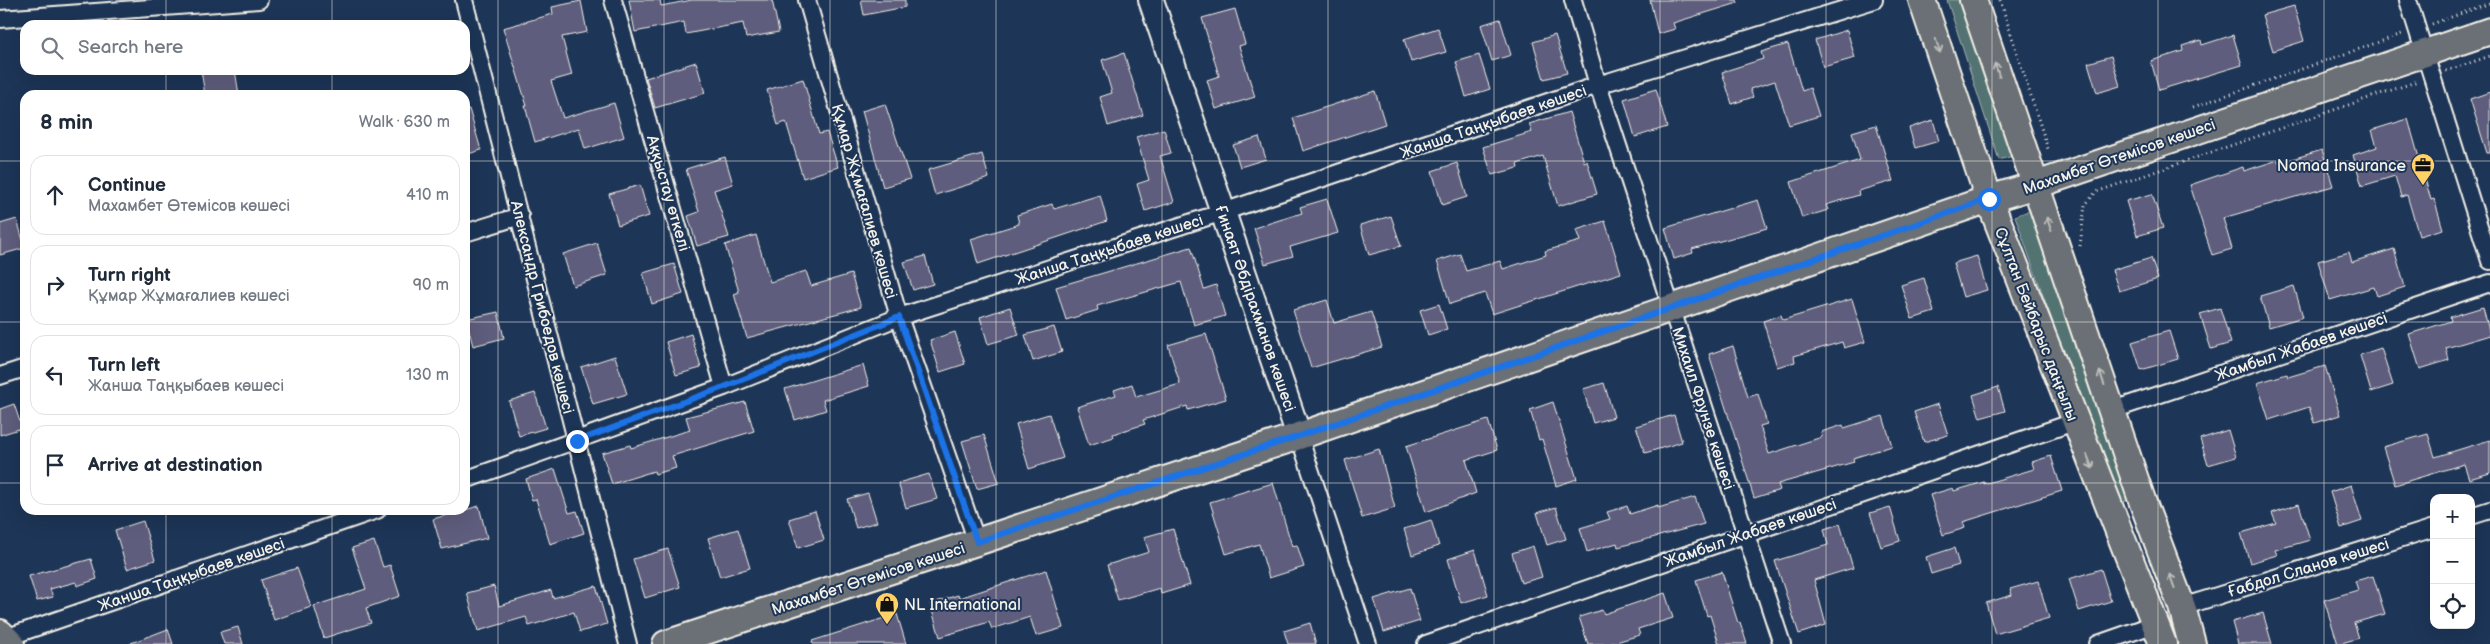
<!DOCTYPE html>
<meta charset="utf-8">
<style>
body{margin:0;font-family:"Balsamiq Sans",sans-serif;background:#f6f6f7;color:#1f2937}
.controls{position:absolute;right:15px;bottom:15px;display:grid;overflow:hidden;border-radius:10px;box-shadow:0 5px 20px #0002}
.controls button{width:45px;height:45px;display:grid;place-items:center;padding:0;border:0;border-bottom:1px solid #e0e1e3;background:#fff;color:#1f2937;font:25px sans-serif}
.stop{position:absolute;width:15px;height:15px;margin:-11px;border:4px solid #1a73e8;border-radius:50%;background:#fff}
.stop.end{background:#1a73e8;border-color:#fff;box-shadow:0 1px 5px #0008}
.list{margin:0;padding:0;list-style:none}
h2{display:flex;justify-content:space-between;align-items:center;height:65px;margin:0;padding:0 20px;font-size:21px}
h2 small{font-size:16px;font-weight:400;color:#747a83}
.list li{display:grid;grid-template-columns:32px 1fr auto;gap:15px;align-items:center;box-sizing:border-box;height:80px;margin:0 10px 10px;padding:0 10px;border:1px solid #e0e1e3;border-radius:15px}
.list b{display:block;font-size:19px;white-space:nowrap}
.list p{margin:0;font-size:16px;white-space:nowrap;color:#747a83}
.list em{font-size:16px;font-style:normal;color:#747a83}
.icon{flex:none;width:28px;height:28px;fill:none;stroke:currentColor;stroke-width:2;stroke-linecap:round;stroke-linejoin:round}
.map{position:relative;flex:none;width:2490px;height:644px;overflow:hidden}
.search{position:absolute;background:#fff;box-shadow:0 5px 20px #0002;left:20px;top:20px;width:450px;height:55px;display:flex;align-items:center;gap:12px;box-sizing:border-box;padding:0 18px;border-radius:15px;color:#747a83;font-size:19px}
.panel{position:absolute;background:#fff;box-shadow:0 5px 20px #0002;left:20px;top:90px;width:450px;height:425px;border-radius:15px}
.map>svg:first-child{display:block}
</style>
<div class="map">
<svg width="2490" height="644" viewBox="0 0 2490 644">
<rect width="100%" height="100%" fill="#1d3557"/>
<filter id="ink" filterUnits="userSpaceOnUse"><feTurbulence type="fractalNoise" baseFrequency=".02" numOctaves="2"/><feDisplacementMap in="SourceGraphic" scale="10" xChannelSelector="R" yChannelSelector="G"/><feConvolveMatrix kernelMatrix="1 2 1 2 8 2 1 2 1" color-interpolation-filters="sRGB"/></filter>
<g filter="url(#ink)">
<!-- green -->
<path fill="#537373" stroke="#a4b2ae" d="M1947,0H1965L2016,155L1999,160Z
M2031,210L2134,498L2117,504L2015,216Z"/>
<!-- building -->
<path fill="#5e5d7d" stroke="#f4f1e8" d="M629,0H660L661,6L692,0H772L779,32L746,38L743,23L686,34L684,22L635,32Z
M861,0H905V7L864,15Z
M1650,0H1737L1738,3L1673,23L1675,29L1658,34Z
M581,1L587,32L562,37L572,75L551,81L563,118L614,103L624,137L585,149L579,128L535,142L525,106H527L503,28L553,14L552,7Z
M2294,6L2304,41L2273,51L2262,15Z
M1235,9L1245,44L1239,46L1255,97L1216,109L1207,80L1219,76L1202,18Z
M1500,19L1511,55L1492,61L1481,25Z
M1438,28L1446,52L1411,62L1404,39Z
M1847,30L1855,58L1823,67L1815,40Z
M1555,35L1567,73L1544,79L1533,42Z
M2233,35L2242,65L2159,90L2151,61L2183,51L2182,46L2201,40L2202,45Z
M1788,44L1802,91L1810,88L1819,116L1789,125L1775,81L1750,89L1753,97L1732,104L1722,72L1763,59L1761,52Z
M1124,53L1143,115L1108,126L1100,97L1112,93L1102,60Z
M1479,55L1490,89L1466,97L1456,62Z
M2111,56L2120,86L2097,93L2088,63Z
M696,62L705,93L655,108L646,78Z
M201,70H235L239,95H205Z
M803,79L819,134L827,132L838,167L803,178L786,122L778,125L767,90Z
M1656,89L1667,127L1635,137L1624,99Z
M1375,91L1385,124L1303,151L1293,118Z
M2490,92V153H2487L2470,99Z
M885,104L910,179L883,187L862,111Z
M465,109H469L481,150L465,155Z
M1569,112L1584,162L1587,161L1597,194L1558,206L1543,156L1517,164L1518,168L1492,175L1483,147L1532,132L1529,124Z
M2408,119L2431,200L2434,199L2443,229L2419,236L2407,195L2401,197L2395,176L2362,186L2353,155L2377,147L2372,130Z
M1933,120L1939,141L1915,148L1909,128Z
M1876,125L1893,181L1858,191L1859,195L1826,205L1828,210L1802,218L1791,182L1860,160L1852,132Z
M1164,129L1171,153L1160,156L1174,202L1145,211L1137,184L1149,180L1136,137Z
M1259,137L1266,159L1240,167L1233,145Z
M2322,150L2333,186L2223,218L2232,249L2212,255L2190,185L2243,167L2244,171L2278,160L2279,163Z
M982,154L989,178L935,195L928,170Z
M725,157L733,184L714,190L729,237L697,246L688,216L699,212L686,169Z
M1457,163L1467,197L1442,205L1432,171Z
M640,185L649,216L618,225L609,194Z
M2152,194L2163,228L2137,236L2126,201Z
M1100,195L1107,221L978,264L971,239L1019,224L1017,215L1052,204L1054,209Z
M1327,199L1338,233L1290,247L1293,256L1265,264L1254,228L1302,213L1300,207Z
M1758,200L1767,228L1692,249L1693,253L1674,259L1665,228Z
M1391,216L1401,246L1369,255L1360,225Z
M17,219L25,248L0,255V224Z
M1605,221L1621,273L1492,314L1485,293L1450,304L1437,261L1460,254L1466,271L1500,261L1503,269L1546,255L1545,251L1580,241L1576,230Z
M756,235L770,282L806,271L811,286L851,274L861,307L747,338L734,294L739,292L725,245Z
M597,243L607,275L573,286L563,254Z
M1191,247L1204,289L1216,285L1225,316L1194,325L1181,282L1097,306L1098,310L1066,320L1056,287Z
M2394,249L2405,287L2377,296L2374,287L2330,300L2318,261L2349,252L2352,262Z
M925,256L933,284L913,290L904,262Z
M1977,256L1987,290L1963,297L1953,263Z
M2151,258L2158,279L2119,291L2112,270Z
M674,264L683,294L652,304L643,273Z
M1924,278L1934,312L1912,319L1901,285Z
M2294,286L2303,317L2269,327L2260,296Z
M1852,299L1865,342L1844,348L1842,342L1794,356L1795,362L1777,367L1763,321L1781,315L1783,320Z
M1327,300L1334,323L1371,312L1382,347L1311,368L1293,310Z
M1439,304L1447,329L1428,335L1420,310Z
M1010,307L1019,335L988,344L980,317Z
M2483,307L2490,335L2446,348L2449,360L2420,369L2409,334L2451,321L2450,317Z
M2220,308L2231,343L2211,349L2200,314Z
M498,312L504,338L473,346L466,319Z
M1054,327L1062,352L1033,361L1025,335Z
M2169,331L2178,359L2141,370L2132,342Z
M955,332L965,364L940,372L930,340Z
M691,334L701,368L676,375L666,342Z
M1206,334L1226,399L1188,410L1187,406L1143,420L1145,424L1113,434L1114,437L1089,445L1077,407L1116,395L1114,390L1132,384L1136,397L1180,384L1168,345Z
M1733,346L1748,397L1758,394L1767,424L1760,426L1769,454L1822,437L1821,432L1843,425L1844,428L1883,416L1892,446L1853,458L1854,462L1778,484L1780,490L1754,498L1709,354Z
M2381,348L2393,385L2371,392L2360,355Z
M615,356L627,394L593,404L581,367Z
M863,365L869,386L823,400L826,410L795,420L785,389Z
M2325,366L2340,415L2314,423L2309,407L2269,420L2257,383L2287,374L2288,377Z
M1604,383L1614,417L1593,423L1583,389Z
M1998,387L2005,411L1980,418L1973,395Z
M535,393L546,428L519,436L509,401Z
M745,402L754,431L672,456L676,468L655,474L654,471L612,484L602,453L630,445L631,448L690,430L686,417Z
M1553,402L1577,479L1556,486L1542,439L1539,440L1530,410Z
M14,404L22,428L0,435V409Z
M1938,404L1948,435L1924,442L1914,412Z
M1049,414L1063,458L1029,469L1016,424Z
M1674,415L1682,442L1645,453L1636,426Z
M1488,420L1497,450L1466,460L1476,493L1426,512L1406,446Z
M2228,430L2236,457L2208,465L2200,439Z
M2428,434L2435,457L2490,440V473L2469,479L2464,464L2395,485L2383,447Z
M984,435L999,483L977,489L962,441Z
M1379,449L1395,508L1362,518L1345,460Z
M2051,456L2062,491L1963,522L1965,528L1943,535L1930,495L1953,488L1954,491L1984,482V484L2034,469L2032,462Z
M555,469L569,513L577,511L584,533L550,544L536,499L532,500L526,479Z
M929,474L937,499L906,508L898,483Z
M1273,483L1292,546L1297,545L1304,567L1269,578L1259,544L1226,554L1210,502Z
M2351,485L2362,521L2341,528L2330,492Z
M868,493L877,522L856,528L847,499Z
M1695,497L1704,524L1618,547L1617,543L1587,552L1580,528L1610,519L1607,512L1627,506L1630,514L1658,505V508Z
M2299,504L2310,540L2275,550L2277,555L2250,563L2241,533L2276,523L2272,513Z
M479,506L487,538L442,549L433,519Z
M1556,507L1566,539L1547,545L1537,513Z
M1890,507L1900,541L1881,547L1870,513Z
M815,511L824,540L798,548L789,519Z
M1431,520L1439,546L1412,555L1404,529Z
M143,521L155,560L127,569L115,530Z
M1840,524L1853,568L1814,580L1826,625L1799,634L1775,561L1828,545L1824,529Z
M738,529L750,568L720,577L708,538Z
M1173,529L1190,585L1161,594L1160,588L1118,600L1107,565L1149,552L1144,537Z
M374,541L383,567L390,565L400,596L366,608L371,623L324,638L314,606L366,589L352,548Z
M1533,546L1542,577L1521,583L1512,553Z
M1954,548L1959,565L1931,574L1926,557Z
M668,549L680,587L645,598L633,559Z
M1475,550L1488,595L1461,603L1448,559Z
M91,559L97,579L77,586L76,582L50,589L53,597L37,601L29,576Z
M297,568L311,607L274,620L261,580Z
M2101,569L2111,601L2079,611L2069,579Z
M1046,570L1063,628L1036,636L1030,617L992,629L989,622L940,637L930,604L958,595L959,598Z
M1722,572L1738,623L1740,622L1747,644H1719L1710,615L1707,616L1696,580Z
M2373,576L2385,614L2354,623L2359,638L2338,644L2324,600L2358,590L2355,581Z
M2038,581L2049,618L1995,634L1986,603L2012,595L2010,589Z
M494,586L499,606L551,590L553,598L596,586L607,624L580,632L574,612L529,626L526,617L478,631L467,593Z
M1410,588L1420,621L1384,632L1374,599Z
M1665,593L1673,618L1638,629L1640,635L1609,644H1588L1579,617L1602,610L1604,614Z
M2263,613L2272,644H2238L2232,622Z
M897,614L906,644H813L812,641Z
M1310,623L1316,644H1288L1284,631Z
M238,627L243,644H224L220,632Z
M168,629L173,644H131V643Z"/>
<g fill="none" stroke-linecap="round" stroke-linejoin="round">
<!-- street casing -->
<g stroke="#f4f1e8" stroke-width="20">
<path id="street" d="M464,0L628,644
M613,0L724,387
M807,0L899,317L977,542
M1573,0L1598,85L1782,644
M2408,0L2490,261
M0,19L259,0
M465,233L520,216
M0,376L25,368
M2113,410L2490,283
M1299,436L1368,644
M465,480L724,387L899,317L1223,212L1598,85L1874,0
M2471,516L2490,510
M2182,607L2434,528
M5,638L377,510
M1426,644L2074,422
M2098,644L2155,624"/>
</g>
<!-- secondary casing -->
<g stroke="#f4f1e8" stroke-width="28">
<path id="secondary" d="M1151,0L1299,436"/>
</g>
<!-- primary casing -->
<g stroke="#f4f1e8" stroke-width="30">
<path id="primary" d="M1922,0L1989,199L2163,644
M1973,0L2143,503L2182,607L2192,644
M0,633L11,644
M666,644L1299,436L1989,199L2036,185L2490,31"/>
</g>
<!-- path -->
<path stroke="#f4f1e8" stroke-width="3" stroke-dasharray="1 4" stroke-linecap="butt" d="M2000,0L2048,149
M2432,24L2490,3
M2446,71L2490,56
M2193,107L2402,34
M2080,246L2085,205L2096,192L2418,81"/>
<!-- street -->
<use href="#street" stroke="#1d3557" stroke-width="16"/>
<!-- secondary -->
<use href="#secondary" stroke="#1d3557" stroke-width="24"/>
<!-- primary -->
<use href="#primary" stroke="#6b6f75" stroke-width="26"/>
</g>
<!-- one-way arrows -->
<defs><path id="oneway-shaft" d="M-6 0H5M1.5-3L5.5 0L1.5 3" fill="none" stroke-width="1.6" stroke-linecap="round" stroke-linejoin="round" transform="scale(1.25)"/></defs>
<g stroke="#bdbdba">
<use href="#oneway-shaft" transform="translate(1938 46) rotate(72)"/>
<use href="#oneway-shaft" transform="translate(1997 70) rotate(-109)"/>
<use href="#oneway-shaft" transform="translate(2049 224) rotate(-109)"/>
<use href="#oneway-shaft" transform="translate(2102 378) rotate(-109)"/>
<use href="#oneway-shaft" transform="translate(2090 462) rotate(68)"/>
<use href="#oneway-shaft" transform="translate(2172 581) rotate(-110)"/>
</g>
</g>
<g fill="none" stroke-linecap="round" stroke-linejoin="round" filter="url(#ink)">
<!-- route -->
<path stroke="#1a73e8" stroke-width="6" d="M577,441L724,387L899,317L977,542L1299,436L1989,199"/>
</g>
<!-- grid -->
<path fill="none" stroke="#f4f1e8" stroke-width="1" stroke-opacity="0.55" d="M166,0V25M332,0V25M498,0V644M664,0V644M830,0V644M996,0V644M1162,0V644M1328,0V644M1494,0V644M1660,0V644M1826,0V644M1992,0V644M2158,0V644M2324,0V644M166,70V95M332,70V95M0,161H25M465,161H2490M0,322H25M465,322H2490M0,483H25M465,483H2490M166,510V644M332,510V644"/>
<!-- icons -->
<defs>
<g id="office-pin" transform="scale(1.25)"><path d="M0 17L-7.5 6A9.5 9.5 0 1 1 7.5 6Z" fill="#ffd166" stroke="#1d3557"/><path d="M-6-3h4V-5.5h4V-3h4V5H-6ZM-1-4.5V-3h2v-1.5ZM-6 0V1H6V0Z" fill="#111"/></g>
<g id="shop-pin" transform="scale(1.25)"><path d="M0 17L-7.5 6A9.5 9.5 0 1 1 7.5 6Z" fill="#ffd166" stroke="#1d3557"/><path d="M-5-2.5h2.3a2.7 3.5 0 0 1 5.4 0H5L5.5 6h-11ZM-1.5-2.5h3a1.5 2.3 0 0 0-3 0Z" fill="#111"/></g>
</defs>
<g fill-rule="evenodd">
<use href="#office-pin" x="2423" y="165"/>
<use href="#shop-pin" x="887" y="604"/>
</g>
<g text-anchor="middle" stroke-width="4" stroke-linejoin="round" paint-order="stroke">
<!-- street labels -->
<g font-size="16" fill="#f4f1e8" stroke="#1d3557">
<text transform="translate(1493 121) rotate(-19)" y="6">Жанша Таңқыбаев көшесі</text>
<text transform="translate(2119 156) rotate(-19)" y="6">Махамбет Өтемісов көшесі</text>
<text transform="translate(669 193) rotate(74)" y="6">Аққыстау өткелі</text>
<text transform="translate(865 201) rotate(74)" y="6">Құмар Жұмағалиев көшесі</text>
<text transform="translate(1109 249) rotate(-18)" y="6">Жанша Таңқыбаев көшесі</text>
<text transform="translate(543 307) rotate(76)" y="6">Александр Грибоедов көшесі</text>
<text transform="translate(1256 308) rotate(71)" y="6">Ғинаят Әбдірахманов көшесі</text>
<text transform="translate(2037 324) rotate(69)" y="6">Сұлтан Бейбарыс даңғылы</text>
<text transform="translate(2301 346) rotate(-19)" y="6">Жамбыл Жабаев көшесі</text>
<text transform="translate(1704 408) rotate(72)" y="6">Михаил Фрунзе көшесі</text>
<text transform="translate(1750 532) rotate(-19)" y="6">Жамбыл Жабаев көшесі</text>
<text transform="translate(2308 567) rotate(-17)" y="6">Ғабдол Сланов көшесі</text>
<text transform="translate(191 574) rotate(-19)" y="6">Жанша Таңқыбаев көшесі</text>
<text transform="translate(868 578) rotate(-18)" y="6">Махамбет Өтемісов көшесі</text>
</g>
<!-- poi labels -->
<g font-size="16" fill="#f4f1e8" stroke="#1d3557" text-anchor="end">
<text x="2406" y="171">Nomad Insurance</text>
<text x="904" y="610" text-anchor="start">NL International</text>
</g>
</g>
</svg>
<div class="controls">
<button>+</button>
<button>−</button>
<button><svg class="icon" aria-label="locate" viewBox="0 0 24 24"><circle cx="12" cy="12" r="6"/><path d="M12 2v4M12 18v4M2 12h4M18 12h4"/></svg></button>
</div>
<div class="stop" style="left:1989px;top:199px"></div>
<div class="stop end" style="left:577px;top:441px"></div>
<div class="search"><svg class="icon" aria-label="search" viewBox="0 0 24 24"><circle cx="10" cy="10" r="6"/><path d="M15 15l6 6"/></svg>Search here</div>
<section class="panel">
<h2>8 min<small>Walk · 630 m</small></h2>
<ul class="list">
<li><svg class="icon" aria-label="ahead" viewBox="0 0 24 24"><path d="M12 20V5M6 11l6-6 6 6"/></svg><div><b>Continue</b><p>Махамбет Өтемісов көшесі</p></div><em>410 m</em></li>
<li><svg class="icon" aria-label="right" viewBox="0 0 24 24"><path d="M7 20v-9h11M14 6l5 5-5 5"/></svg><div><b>Turn right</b><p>Құмар Жұмағалиев көшесі</p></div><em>90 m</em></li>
<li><svg class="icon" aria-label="left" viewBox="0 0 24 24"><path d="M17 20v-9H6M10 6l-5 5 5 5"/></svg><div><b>Turn left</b><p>Жанша Таңқыбаев көшесі</p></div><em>130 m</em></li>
<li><svg class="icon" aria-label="arrive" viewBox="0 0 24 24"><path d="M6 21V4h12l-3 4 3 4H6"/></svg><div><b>Arrive at destination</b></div></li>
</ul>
</section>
</div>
